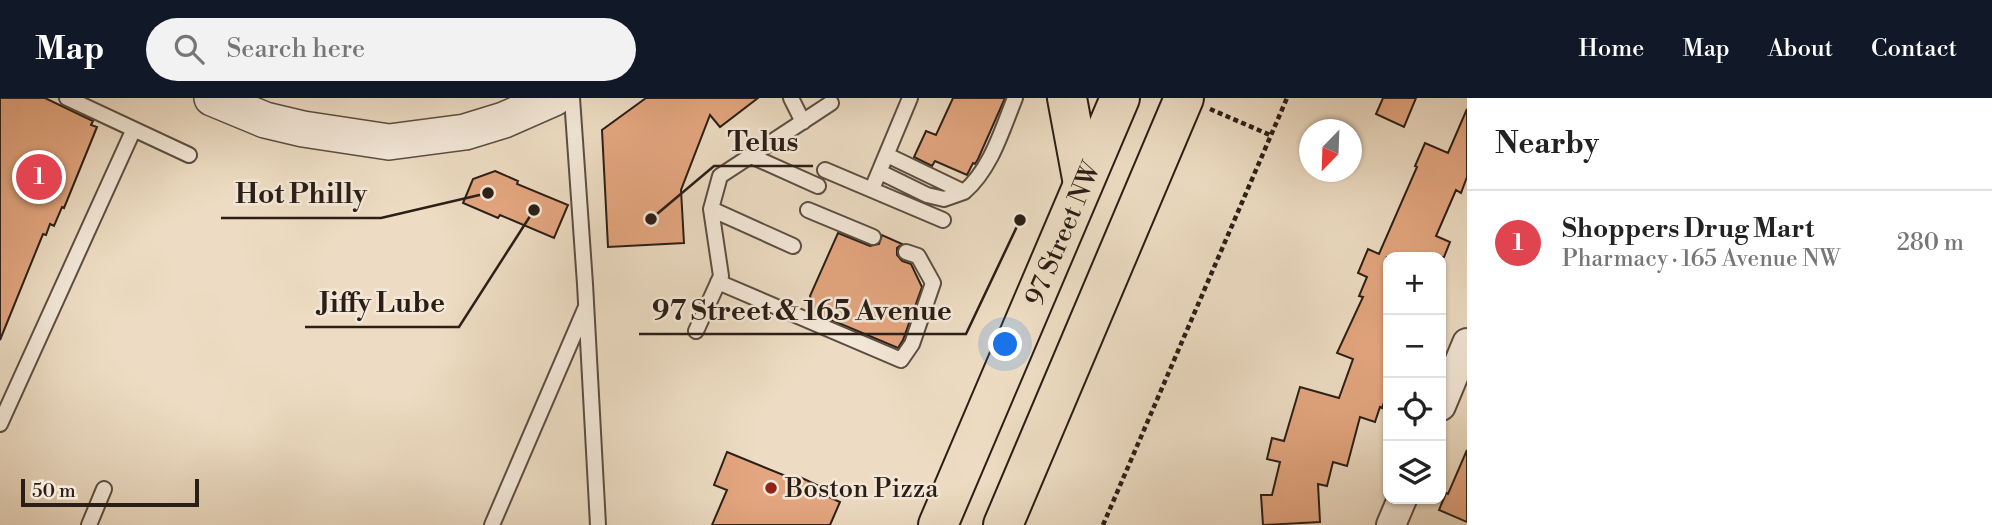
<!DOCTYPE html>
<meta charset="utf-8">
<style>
body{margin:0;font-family:"Libre Bodoni",serif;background:#f2f2f2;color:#222}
.controls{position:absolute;right:21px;bottom:21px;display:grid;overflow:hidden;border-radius:14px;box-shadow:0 2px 5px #0004}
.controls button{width:63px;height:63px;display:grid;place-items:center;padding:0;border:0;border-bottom:2px solid #e0e0e0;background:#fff;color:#222;font:35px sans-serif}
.compass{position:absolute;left:1299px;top:21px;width:63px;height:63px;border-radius:50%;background:#fff;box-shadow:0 2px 5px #0004;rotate:203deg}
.scale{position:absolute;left:21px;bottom:18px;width:178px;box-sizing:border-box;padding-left:7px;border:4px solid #2a1e17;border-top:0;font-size:19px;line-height:24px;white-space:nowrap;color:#2a1e17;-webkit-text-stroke:5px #f3e8d8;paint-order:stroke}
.you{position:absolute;left:1006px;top:247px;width:24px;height:24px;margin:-18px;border:5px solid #fff;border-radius:50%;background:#1a73e8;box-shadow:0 0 0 10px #1a73e833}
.badge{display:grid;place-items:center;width:46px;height:46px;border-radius:50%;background:#111827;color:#fff;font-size:23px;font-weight:700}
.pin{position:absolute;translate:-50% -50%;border:4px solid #fff;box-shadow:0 2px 7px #0006}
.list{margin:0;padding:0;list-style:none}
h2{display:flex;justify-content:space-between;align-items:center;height:91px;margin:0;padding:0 28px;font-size:30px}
h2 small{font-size:23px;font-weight:400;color:#767676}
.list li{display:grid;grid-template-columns:46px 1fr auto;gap:21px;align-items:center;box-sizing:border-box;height:105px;padding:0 28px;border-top:2px solid #e0e0e0}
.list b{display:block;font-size:26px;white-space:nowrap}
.list p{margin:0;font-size:23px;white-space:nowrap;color:#767676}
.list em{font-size:23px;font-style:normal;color:#767676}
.icon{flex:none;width:38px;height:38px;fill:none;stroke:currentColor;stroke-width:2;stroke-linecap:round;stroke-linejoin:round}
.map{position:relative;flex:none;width:1467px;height:427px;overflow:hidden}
header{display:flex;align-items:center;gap:42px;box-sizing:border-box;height:98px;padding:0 35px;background:#111827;color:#fff}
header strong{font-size:33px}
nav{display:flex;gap:38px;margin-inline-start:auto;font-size:24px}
.search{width:490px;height:63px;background:#f2f2f2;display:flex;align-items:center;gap:18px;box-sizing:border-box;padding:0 24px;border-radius:38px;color:#767676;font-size:26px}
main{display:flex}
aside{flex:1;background:#fff}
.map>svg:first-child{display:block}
</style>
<header>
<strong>Map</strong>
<div class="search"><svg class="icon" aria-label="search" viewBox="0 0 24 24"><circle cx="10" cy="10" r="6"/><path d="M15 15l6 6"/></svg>Search here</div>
<nav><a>Home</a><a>Map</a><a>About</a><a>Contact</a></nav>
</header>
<main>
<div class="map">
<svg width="1467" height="427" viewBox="0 0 1467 427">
<rect width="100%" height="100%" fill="#eddcc3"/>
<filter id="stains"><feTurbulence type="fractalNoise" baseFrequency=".00286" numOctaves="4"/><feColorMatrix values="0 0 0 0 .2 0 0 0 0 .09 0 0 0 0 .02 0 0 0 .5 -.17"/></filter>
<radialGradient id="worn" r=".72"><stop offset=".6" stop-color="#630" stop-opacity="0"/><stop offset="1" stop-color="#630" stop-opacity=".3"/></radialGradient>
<!-- building -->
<path fill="#e4a680" stroke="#2a1e17" stroke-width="2" d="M0,0H45L93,23L91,27L97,29L64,110L62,109L54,128L50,126L46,137L43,136L0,242Z
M646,0H758L720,29L710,17L681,92L684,145L608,149L602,32Z
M953,0H1005L978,61L975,66L973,65L967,77L935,63L932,68L914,59L926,33L936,37Z
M1383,0H1416L1404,29L1376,16Z
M1467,11V79L1461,95L1456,92L1436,138L1450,144L1444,159H1386L1388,160V293L1382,310L1380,309L1375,324L1360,319L1347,368L1333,364L1327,388L1318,386L1320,424L1263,427L1261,397H1272L1280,364L1267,361L1272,340L1284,343L1300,289L1339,300L1353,261L1337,255L1363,199L1359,198L1367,179L1358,175L1368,151L1379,156L1417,69L1415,68L1425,45L1448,55Z
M495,73L518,83L517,86L568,107L554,140L500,117L498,120L463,105L473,81Z
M838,135L870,148L879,146L882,137L902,146L897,150V157L902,163L911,166L922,189L903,242L898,250L817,216L810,198Z
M1467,352V424L1439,412L1446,395L1448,396Z
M727,354L798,383L800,379L821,389L818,394L840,404L830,427H712L727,392L714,387Z"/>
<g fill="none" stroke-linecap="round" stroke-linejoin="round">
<!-- service casing -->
<g stroke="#5b4e42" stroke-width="18">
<path id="service" d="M67,0L189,57
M572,0L585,186L598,427
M791,0L803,24
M887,57L964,94C991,71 1002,32 1015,0
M751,58L818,88
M825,72L943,122
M880,74L927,97L944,101L964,94
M872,91L910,0
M711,111L793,148
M808,112L873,139
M718,184L901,262L912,246L933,185L918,158L906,154
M696,233L721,178L711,111L720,78L831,5
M0,326L133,33
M89,427L104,391
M492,427L585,211"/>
</g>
<!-- minor casing -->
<g stroke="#5b4e42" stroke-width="32">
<path id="minor" d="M1441,308L1467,245
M1391,427L1402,401"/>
</g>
<!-- tertiary casing -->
<g stroke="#5b4e42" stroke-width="38">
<path id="tertiary" d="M212,0L265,22L303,31L389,44L465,34L504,22L554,0"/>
</g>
<!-- primary casing -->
<g stroke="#2a1e17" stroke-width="42">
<g id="primary">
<path d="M1067,0L1083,86"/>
<path id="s1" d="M938,427L1120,0"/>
<path d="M1003,427L1184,0"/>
</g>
</g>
<!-- path -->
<path stroke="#2a1e17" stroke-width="4.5" stroke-dasharray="5 3.5" stroke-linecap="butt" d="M1210,11L1270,37
M1103,427L1287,0"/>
<!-- service -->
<use href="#service" stroke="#f3e8d8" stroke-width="14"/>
<!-- minor -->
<use href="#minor" stroke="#f3e8d8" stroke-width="28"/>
<!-- tertiary -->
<use href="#tertiary" stroke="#f3e8d8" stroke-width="35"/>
<!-- primary -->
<use href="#primary" stroke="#eddcc3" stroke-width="38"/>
</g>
<!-- markers -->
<circle fill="#8f2418" stroke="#f3e8d8" stroke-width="2.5" cx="771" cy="390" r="7"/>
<g text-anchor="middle" stroke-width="5" stroke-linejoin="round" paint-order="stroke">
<!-- street labels -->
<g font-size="26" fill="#2a1e17" stroke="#f3e8d8">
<text dy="9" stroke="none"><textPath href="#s1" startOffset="317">97 Street NW</textPath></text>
</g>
<!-- poi labels -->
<g font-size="26" fill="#2a1e17" stroke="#f3e8d8" text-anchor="start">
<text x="785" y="399">Boston Pizza</text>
</g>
</g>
<!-- callouts -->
<path fill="none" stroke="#2a1e17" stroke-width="2.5" d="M651 121L714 68H813M488 95L381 120H221M534 112L459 229H305M1020 122L966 236H639"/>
<g fill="#2a1e17" stroke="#f3e8d8" stroke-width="2.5">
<circle cx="651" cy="121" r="7"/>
<circle cx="488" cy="95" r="7"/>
<circle cx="534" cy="112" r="7"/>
<circle cx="1020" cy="122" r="7"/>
</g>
<g font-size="28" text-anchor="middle" font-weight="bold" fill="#2a1e17" stroke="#f3e8d8" stroke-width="5" stroke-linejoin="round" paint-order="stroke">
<text x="763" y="53">Telus</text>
<text x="301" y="105">Hot Philly</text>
<text x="382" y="214">Jiffy Lube</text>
<text x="802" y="222">97 Street &amp; 165 Avenue</text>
</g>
<rect width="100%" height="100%" filter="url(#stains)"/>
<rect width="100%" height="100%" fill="url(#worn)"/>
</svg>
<div class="controls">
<button>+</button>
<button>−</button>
<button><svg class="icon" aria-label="locate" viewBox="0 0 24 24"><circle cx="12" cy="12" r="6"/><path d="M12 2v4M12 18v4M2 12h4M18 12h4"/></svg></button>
<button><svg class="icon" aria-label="layers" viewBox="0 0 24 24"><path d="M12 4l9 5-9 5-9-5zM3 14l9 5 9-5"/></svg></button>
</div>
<svg class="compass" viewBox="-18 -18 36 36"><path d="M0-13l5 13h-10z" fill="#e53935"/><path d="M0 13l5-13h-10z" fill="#767676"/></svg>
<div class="scale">50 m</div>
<div class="you"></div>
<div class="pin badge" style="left:39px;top:79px;background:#e0444e">1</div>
</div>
<aside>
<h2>Nearby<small></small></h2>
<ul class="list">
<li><span class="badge" style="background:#e0444e">1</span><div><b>Shoppers Drug Mart</b><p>Pharmacy · 165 Avenue NW</p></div><em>280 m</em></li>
</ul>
</aside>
</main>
